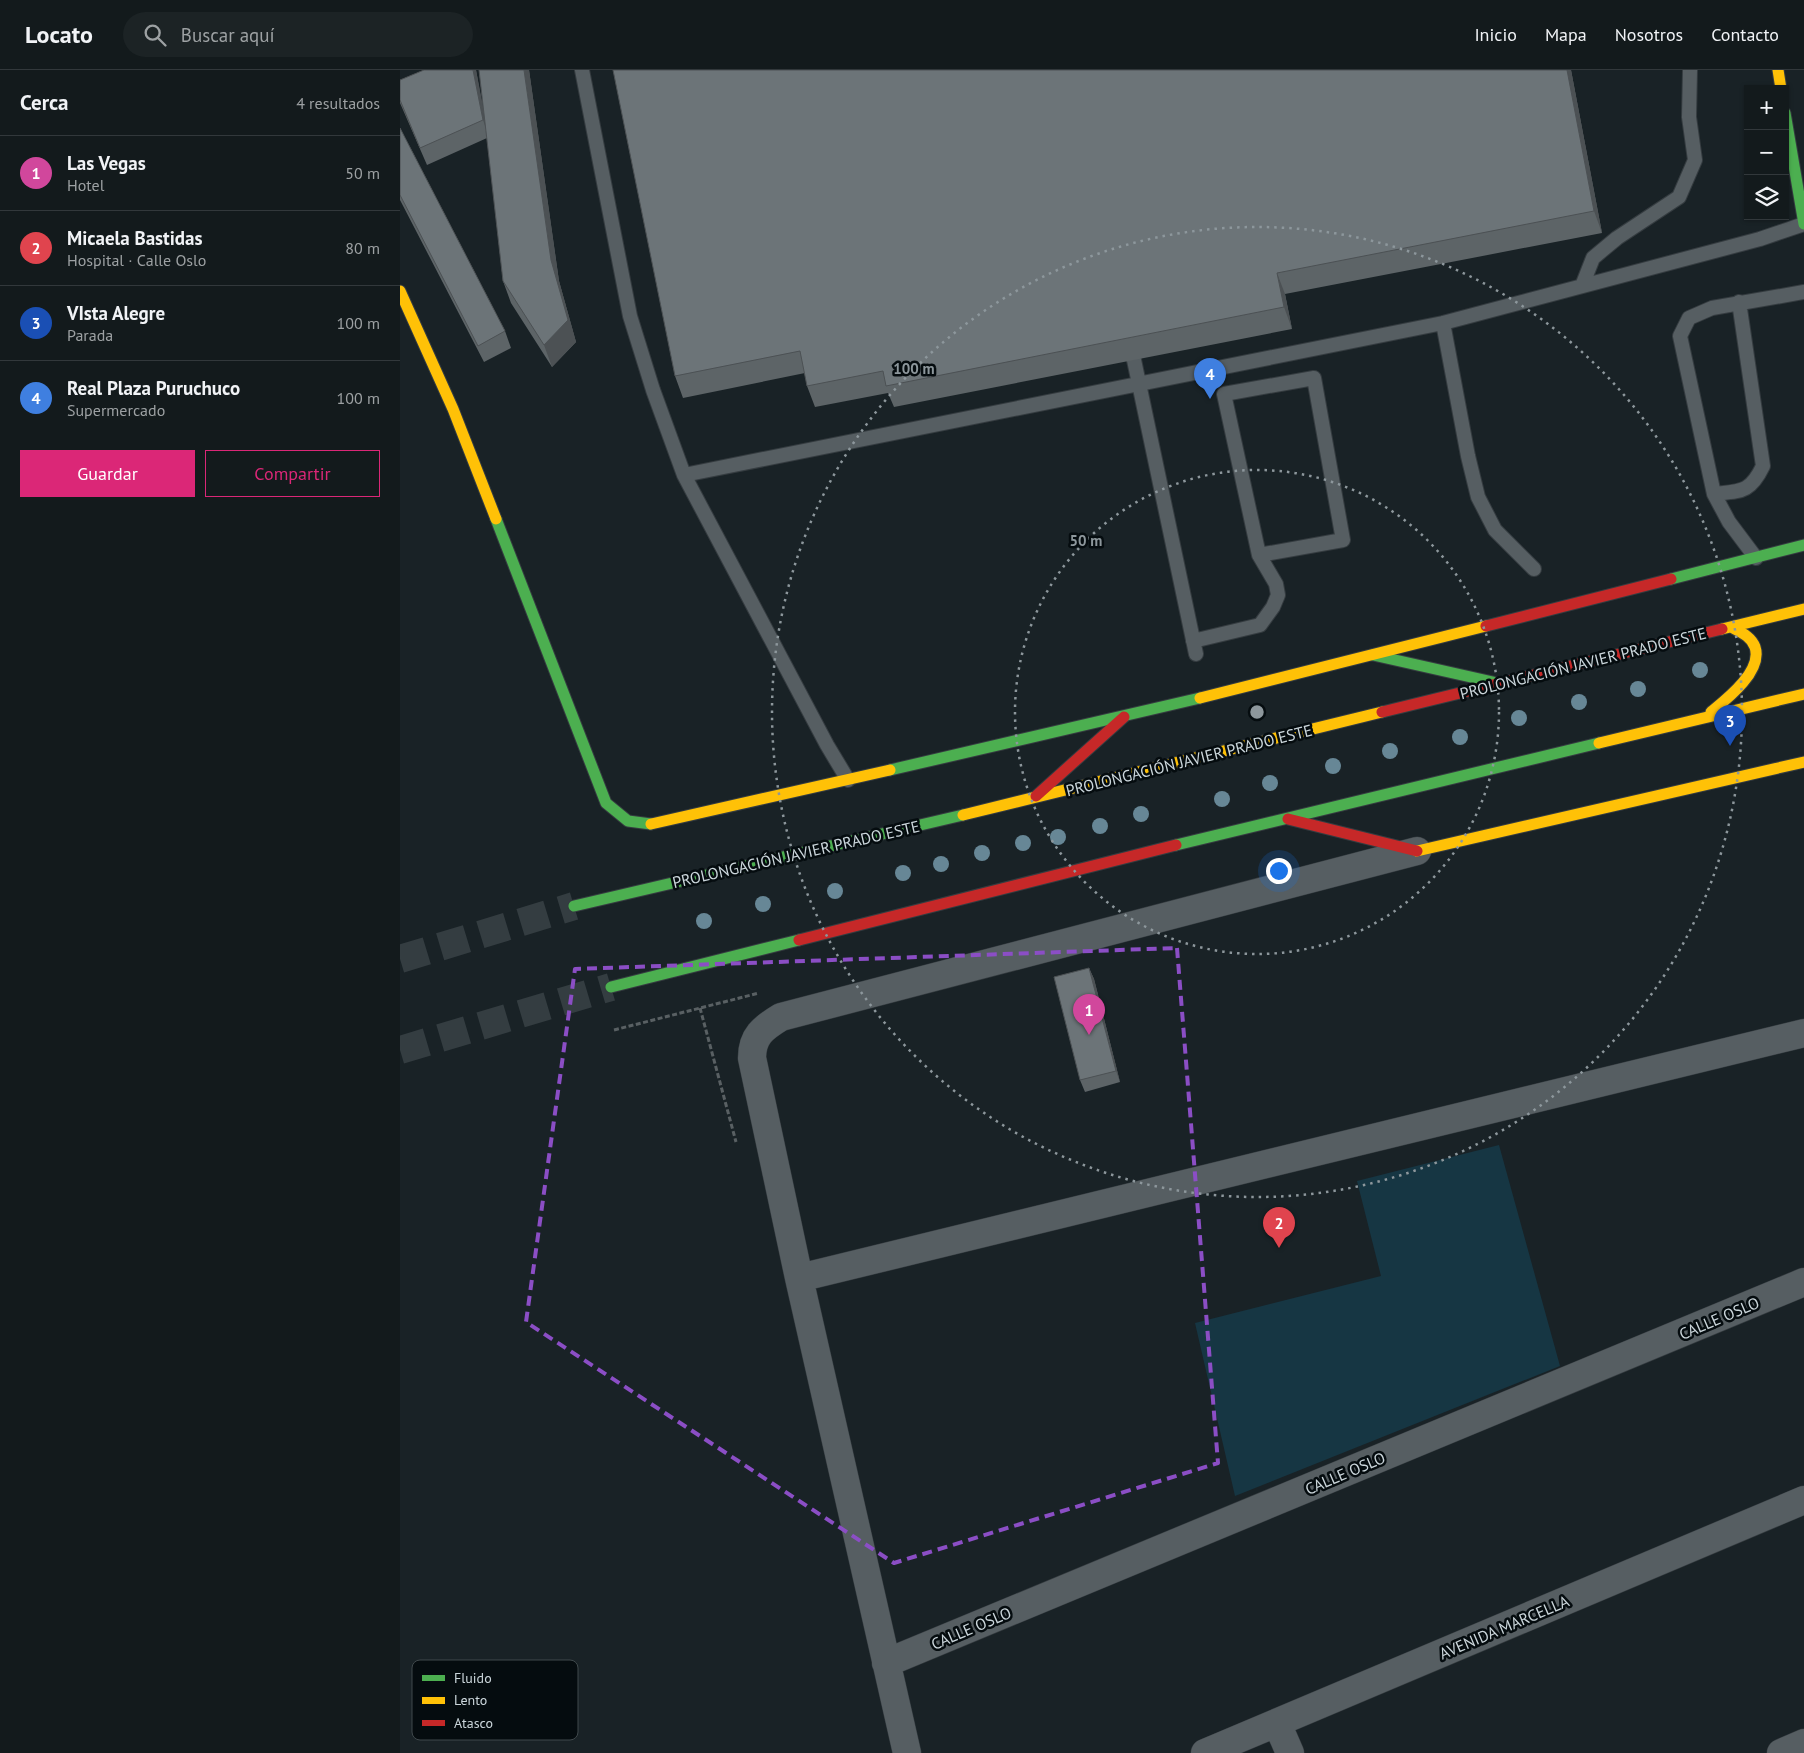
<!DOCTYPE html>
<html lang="es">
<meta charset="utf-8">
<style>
body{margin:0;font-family:"PT Sans",sans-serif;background:#1c2325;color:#f1f3f6}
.controls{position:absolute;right:15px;top:15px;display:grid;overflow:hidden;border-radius:0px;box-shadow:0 1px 4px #0004}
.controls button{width:45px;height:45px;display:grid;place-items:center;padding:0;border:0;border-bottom:1px solid #32383b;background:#131a1c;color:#f1f3f6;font:25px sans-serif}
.you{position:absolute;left:878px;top:800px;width:18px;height:18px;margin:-12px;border:4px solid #fff;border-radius:50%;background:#1a73e8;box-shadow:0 0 0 8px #1a73e833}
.badge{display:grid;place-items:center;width:32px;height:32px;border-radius:50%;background:#db2777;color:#fff;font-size:16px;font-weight:700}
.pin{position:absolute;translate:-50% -41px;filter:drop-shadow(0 1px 2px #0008)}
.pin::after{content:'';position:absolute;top:26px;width:18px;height:15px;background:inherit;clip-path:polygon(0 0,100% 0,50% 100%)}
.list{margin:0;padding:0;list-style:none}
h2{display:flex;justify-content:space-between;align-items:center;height:65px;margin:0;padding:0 20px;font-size:21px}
h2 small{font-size:16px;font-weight:400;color:#9da1a3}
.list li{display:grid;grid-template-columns:32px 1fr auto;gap:15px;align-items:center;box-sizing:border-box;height:75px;padding:0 20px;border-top:1px solid #32383b}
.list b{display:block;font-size:19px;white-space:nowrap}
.list p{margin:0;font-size:16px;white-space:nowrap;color:#9da1a3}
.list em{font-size:16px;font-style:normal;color:#9da1a3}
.actions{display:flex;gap:10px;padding:15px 20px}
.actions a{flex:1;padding:11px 0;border:1px solid #db2777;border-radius:0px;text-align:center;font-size:18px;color:#db2777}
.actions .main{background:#db2777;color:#fff}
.icon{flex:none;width:28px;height:28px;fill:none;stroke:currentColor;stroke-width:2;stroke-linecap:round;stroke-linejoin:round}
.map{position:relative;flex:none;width:1404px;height:1683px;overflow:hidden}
header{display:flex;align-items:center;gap:30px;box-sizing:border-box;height:70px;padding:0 25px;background:#131a1c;border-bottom:1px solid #32383b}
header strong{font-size:24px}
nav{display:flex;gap:28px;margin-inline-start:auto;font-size:18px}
.search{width:350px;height:45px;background:#1c2325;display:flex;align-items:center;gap:12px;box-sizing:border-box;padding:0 18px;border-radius:28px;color:#9da1a3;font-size:19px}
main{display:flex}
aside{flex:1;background:#131a1c}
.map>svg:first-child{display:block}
</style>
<header>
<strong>Locato</strong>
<div class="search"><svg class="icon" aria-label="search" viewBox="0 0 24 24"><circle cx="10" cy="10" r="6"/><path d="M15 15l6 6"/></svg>Buscar aquí</div>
<nav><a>Inicio</a><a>Mapa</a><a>Nosotros</a><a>Contacto</a></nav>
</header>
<main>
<aside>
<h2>Cerca<small>4 resultados</small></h2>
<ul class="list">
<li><span class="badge" style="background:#d1479c">1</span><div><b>Las Vegas</b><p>Hotel</p></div><em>50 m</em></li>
<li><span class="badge" style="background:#e0444e">2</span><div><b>Micaela Bastidas</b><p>Hospital · Calle Oslo</p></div><em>80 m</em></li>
<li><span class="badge" style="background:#1a4fb4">3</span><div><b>VIsta Alegre</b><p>Parada</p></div><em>100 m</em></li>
<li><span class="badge" style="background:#3f7fe0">4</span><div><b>Real Plaza Puruchuco</b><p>Supermercado</p></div><em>100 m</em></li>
</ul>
<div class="actions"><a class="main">Guardar</a><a>Compartir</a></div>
</aside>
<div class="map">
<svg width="1404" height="1683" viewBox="0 0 1404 1683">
<rect width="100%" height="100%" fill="#192226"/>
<!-- green -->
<path fill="#163643" d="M1099,1075L1160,1296L835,1426L795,1253L981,1206L957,1111Z"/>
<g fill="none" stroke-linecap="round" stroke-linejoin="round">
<!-- primary-tunnel -->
<path stroke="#343d41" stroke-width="28" stroke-dasharray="28 14" stroke-linecap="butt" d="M0,889L174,836
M0,980L211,917"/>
<!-- lane casing -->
<g stroke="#353c40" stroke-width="16">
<path id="lane" d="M182,0L230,246L253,320L284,405L427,675L448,710
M1182,216L1193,188L1217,168L1279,127L1295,90L1289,47L1290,0
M1043,253L1068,386L1078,427L1095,460L1134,499
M734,290L796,584
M284,405L1043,253L1360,169L1404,154
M1314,424C1341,421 1350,423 1363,396L1339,232
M1356,488L1329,452L1314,424L1280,266L1289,248L1312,238L1404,222
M793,571L860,555L873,537L878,525L876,514L859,485L824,324L914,308L943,470L859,485"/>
</g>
<!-- street casing -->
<g stroke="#353c40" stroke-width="29">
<path id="street" d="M399,1208L1404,963
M486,1593L1404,1212
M877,1653L890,1683
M507,1683L399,1208L352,988C352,966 363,958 381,947L1017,781
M805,1683L1404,1430
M1381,1683L1404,1673"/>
</g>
<!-- fast casing -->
<g stroke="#353c40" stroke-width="13">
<path id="fast" d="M1385,43L1404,154
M96,449L206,733L228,751L251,754
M1271,509L1404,475
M973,585L1093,612
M490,700L800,628
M776,775L1199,673
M174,836L563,745
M211,917L399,870"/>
</g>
<!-- slow casing -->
<g stroke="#353c40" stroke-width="13">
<path id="slow" d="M1378,0L1381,19
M0,221L53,339L96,449
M1322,559L1404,539
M800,628L1086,556
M1311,642C1327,629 1363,601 1355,577C1351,566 1340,562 1331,557
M1199,673L1404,624
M563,745L982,642
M251,754L490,700
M1017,781L1404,692"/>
</g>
<!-- jam casing -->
<g stroke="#353c40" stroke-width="13">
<path id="jam" d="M1086,556L1271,509
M982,642L1322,559
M636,726L724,647
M888,749L1017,781
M399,870L776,775"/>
</g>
<!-- path -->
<path stroke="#596063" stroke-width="3" stroke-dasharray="5 2.5" stroke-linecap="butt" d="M300,938L336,1072
M214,960L359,923"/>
<!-- lane -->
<use href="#lane" stroke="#565e62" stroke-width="14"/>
<!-- street -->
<use href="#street" stroke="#565e62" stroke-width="28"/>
<!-- fast -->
<use href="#fast" stroke="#4caf50" stroke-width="11"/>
<!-- slow -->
<use href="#slow" stroke="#ffc107" stroke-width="11"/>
<!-- jam -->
<use href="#jam" stroke="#c62828" stroke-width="11"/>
</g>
<!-- trees -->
<g fill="#678796">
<circle cx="1300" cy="600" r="8"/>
<circle cx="1238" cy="619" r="8"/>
<circle cx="1179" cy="632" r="8"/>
<circle cx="1119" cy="648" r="8"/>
<circle cx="1060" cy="667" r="8"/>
<circle cx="990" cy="681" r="8"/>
<circle cx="933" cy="696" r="8"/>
<circle cx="870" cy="713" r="8"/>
<circle cx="822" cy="729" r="8"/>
<circle cx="741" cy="744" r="8"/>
<circle cx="700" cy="756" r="8"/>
<circle cx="658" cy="767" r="8"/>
<circle cx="623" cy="773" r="8"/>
<circle cx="582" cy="783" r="8"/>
<circle cx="541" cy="794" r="8"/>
<circle cx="503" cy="803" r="8"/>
<circle cx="435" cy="821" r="8"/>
<circle cx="363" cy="834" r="8"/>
<circle cx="304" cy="851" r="8"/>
</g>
<!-- wall -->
<path fill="#5d6467" d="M24,0H76L84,45L79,0H129L159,211L176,272L152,297L111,233L103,211L87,68L27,95L0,33V10Z
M1171,0L1202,163L885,224L892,259L494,337L488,323L415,337L407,316L405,303L283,328L275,306Z
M0,58L105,261L111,278L84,292L0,130Z
M689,898L694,909L720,1012L685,1022L680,1010Z"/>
<!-- shaded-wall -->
<path fill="#4c5154" d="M73,0H76L89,67L83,50Z
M124,0H129L159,211L176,272L152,297L144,275L151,190Z
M1167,0H1171L1202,163L1194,141Z
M877,203L885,224L892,259L884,237Z
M689,898L694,909L720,1012L716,1001Z"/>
<!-- building -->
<path fill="#6c7478" stroke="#4c5154" d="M24,0H73L83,50L20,78L0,30V10Z
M79,0H124L151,190L168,250L144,275L103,211Z
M213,0H1167L1194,141L877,203L884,237L486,316L483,301L407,316L400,281L275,306Z
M0,58L105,261L78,276L0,125Z
M689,898L716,1001L680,1010L654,907Z"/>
<!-- marked area -->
<path fill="none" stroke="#8b4ec5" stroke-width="4" stroke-dasharray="10 6" stroke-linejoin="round" d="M777,878L818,1393L494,1493L126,1252L175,899Z"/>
<!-- distance rings -->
<g fill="none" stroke="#8d979c" stroke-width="2.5" stroke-dasharray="2.5 5">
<circle cx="857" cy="642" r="242"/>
<circle cx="857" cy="642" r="485"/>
</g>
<g text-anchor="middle" stroke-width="5" stroke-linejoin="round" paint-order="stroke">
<!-- street labels -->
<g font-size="16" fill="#cbd6db" stroke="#050c0f">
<text transform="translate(1183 593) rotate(-14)" y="6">PROLONGACIÓN JAVIER PRADO ESTE</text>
<text transform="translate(789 690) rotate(-14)" y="6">PROLONGACIÓN JAVIER PRADO ESTE</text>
<text transform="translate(396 784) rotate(-13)" y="6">PROLONGACIÓN JAVIER PRADO ESTE</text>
<text transform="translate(1319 1248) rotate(-23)" y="6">CALLE OSLO</text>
<text transform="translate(945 1403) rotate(-23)" y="6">CALLE OSLO</text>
<text transform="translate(1104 1557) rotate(-23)" y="6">AVENIDA MARCELLA</text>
<text transform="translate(571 1558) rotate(-23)" y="6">CALLE OSLO</text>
</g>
</g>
<!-- legend -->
<rect x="12" y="1590" width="166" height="80" rx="8" fill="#050c0f" stroke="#40494c" stroke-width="1"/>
<rect x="22" y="1605" width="23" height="6" fill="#4caf50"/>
<rect x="22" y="1627" width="23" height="7" fill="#ffc107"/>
<rect x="22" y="1650" width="23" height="6" fill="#c62828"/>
<g font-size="14" fill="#cbd6db">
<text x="54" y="1613">Fluido</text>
<text x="54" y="1635">Lento</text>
<text x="54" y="1658">Atasco</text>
</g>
<circle cx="857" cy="642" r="8" fill="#8d979c" stroke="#050c0f" stroke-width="2.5"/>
<g font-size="15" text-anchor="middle" font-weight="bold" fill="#8d979c" stroke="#050c0f" stroke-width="5" stroke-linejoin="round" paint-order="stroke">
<text x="514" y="304">100 m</text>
<text x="686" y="476">50 m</text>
</g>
</svg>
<div class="controls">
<button>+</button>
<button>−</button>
<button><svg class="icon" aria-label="layers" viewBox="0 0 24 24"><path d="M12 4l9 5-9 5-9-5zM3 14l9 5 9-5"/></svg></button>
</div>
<div class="you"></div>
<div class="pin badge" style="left:689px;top:965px;background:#d1479c">1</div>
<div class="pin badge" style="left:879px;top:1178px;background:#e0444e">2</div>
<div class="pin badge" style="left:1330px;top:676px;background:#1a4fb4">3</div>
<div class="pin badge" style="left:810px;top:329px;background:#3f7fe0">4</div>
</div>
</main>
